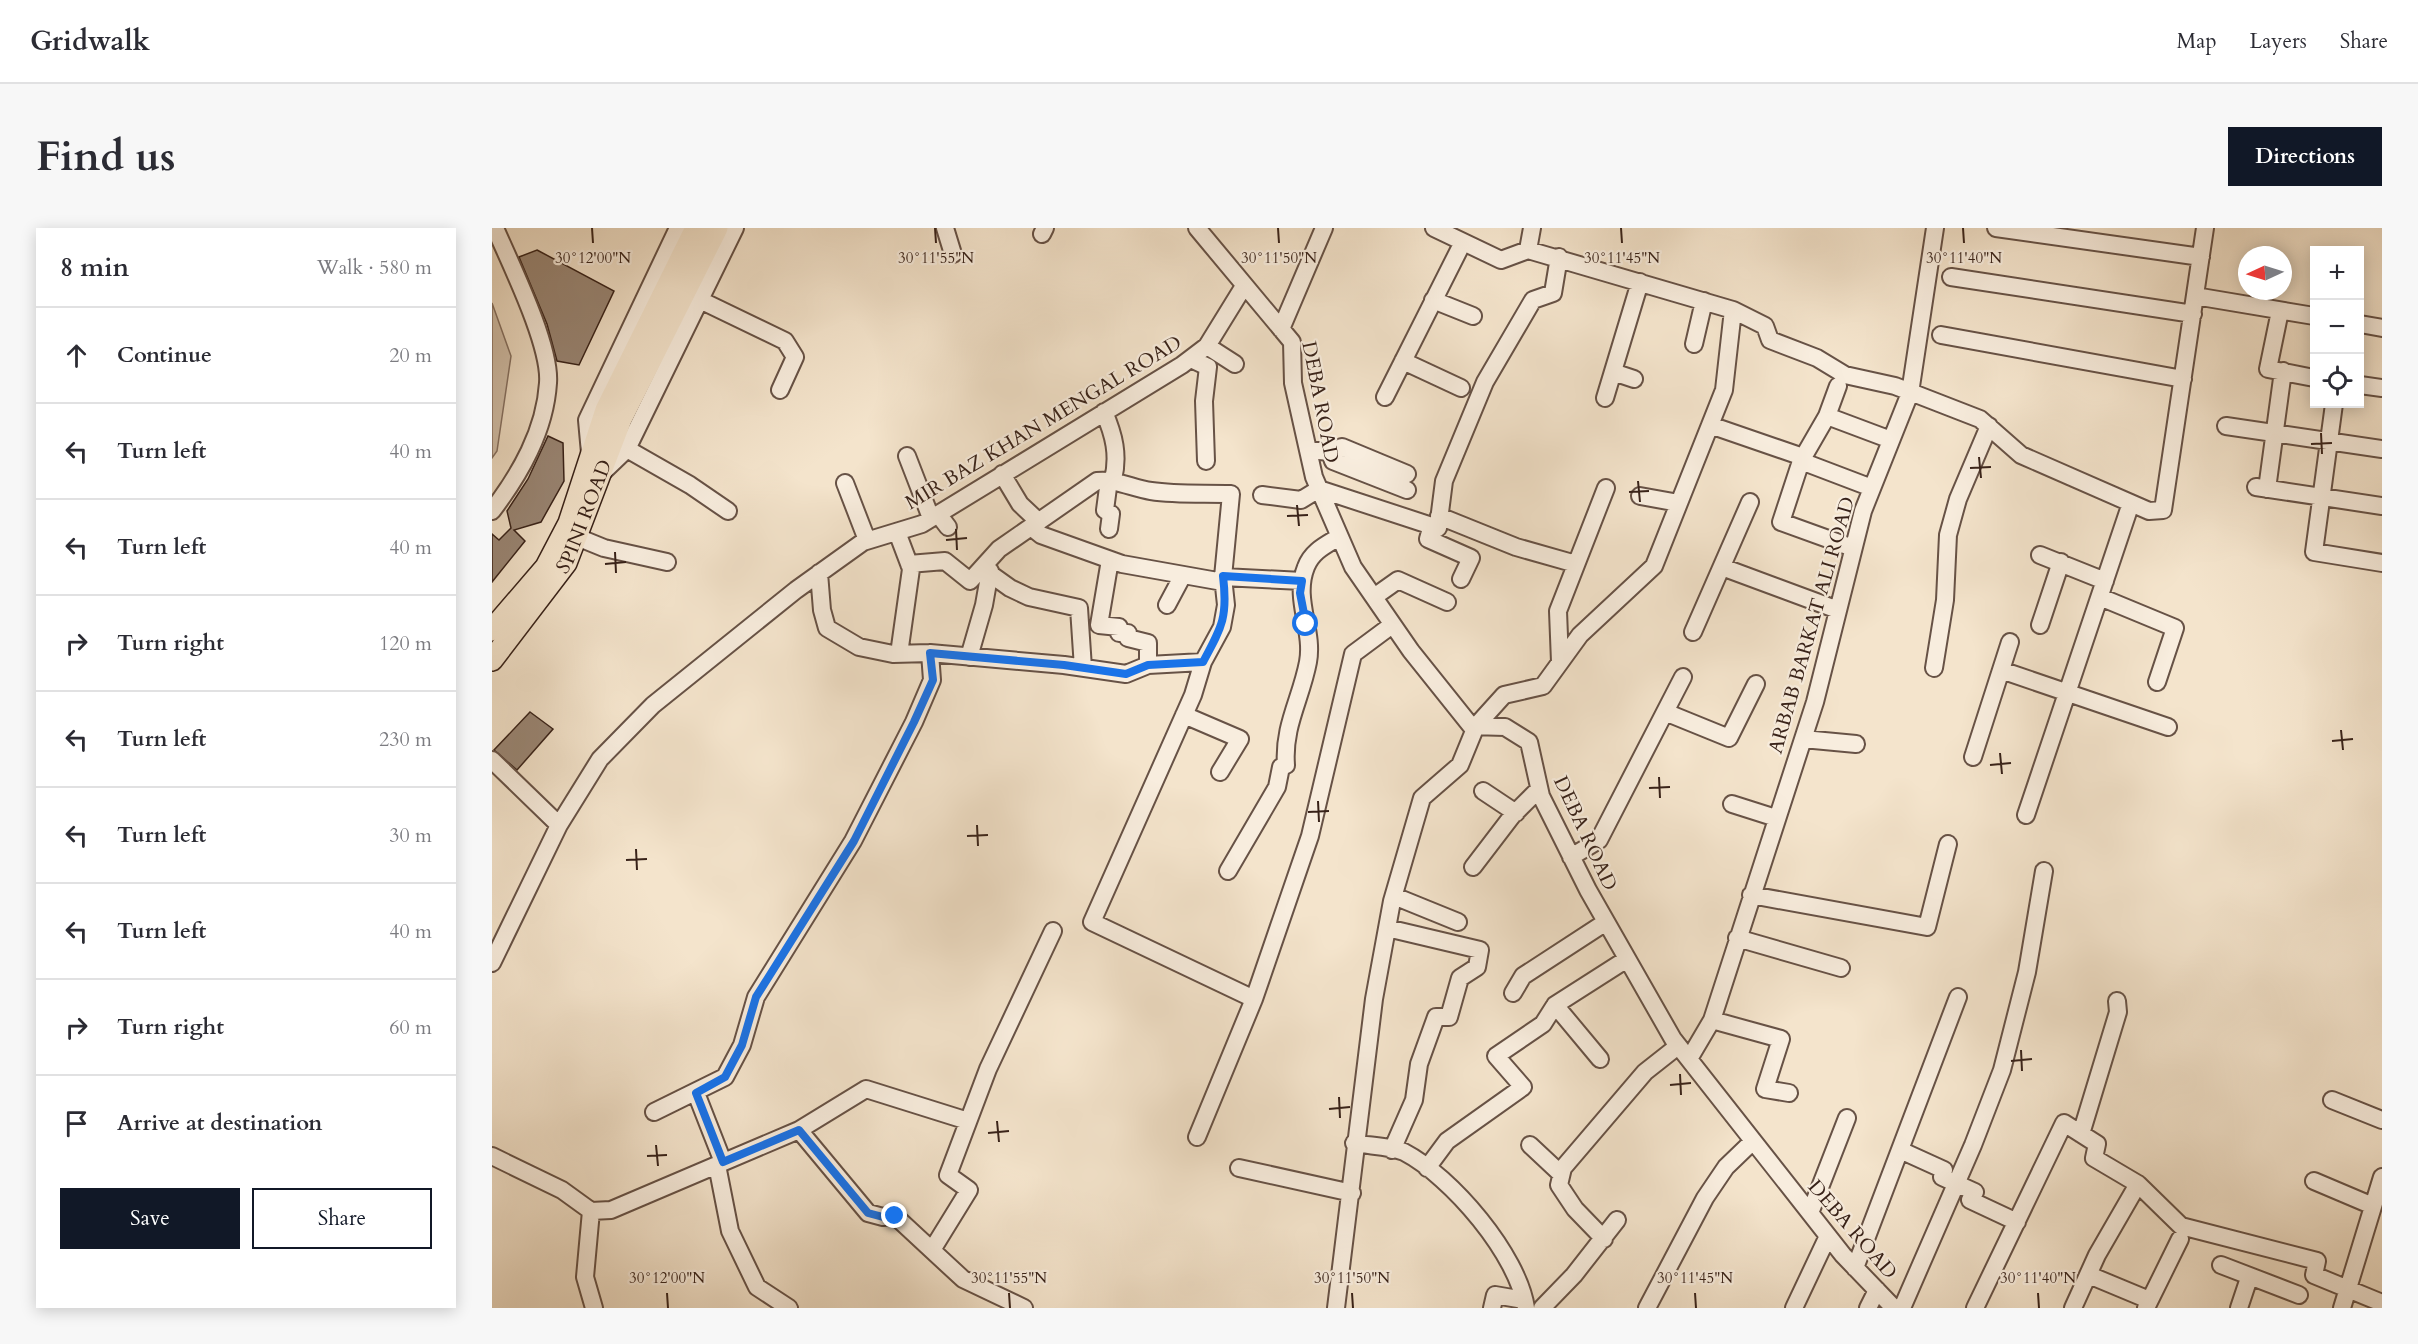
<!DOCTYPE html>
<meta charset="utf-8">
<style>
body{margin:0;font-family:Cardo,serif;background:#f7f7f7;color:#2b2b33}
.controls{position:absolute;right:18px;top:18px;display:grid;overflow:hidden;border-radius:0px;box-shadow:0 3px 15px #0003}
.controls button{width:54px;height:54px;display:grid;place-items:center;padding:0;border:0;border-bottom:2px solid #e1e1e2;background:#fff;color:#2b2b33;font:30px sans-serif}
.compass{position:absolute;left:1746px;top:18px;width:54px;height:54px;border-radius:50%;background:#fff;box-shadow:0 3px 15px #0003;rotate:266deg}
.stop{position:absolute;width:18px;height:18px;margin:-14px;border:4px solid #1a73e8;border-radius:50%;background:#fff}
.stop.end{background:#1a73e8;border-color:#fff;box-shadow:0 2px 6px #0008}
.list{margin:0;padding:0;list-style:none}
h2{display:flex;justify-content:space-between;align-items:center;height:78px;margin:0;padding:0 24px;font-size:26px}
h2 small{font-size:20px;font-weight:400;color:#7c7c81}
.list li{display:grid;grid-template-columns:39px 1fr auto;gap:18px;align-items:center;box-sizing:border-box;height:96px;padding:0 24px;border-top:2px solid #e1e1e2}
.list b{display:block;font-size:22px;white-space:nowrap}
.list em{font-size:20px;font-style:normal;color:#7c7c81}
.actions{display:flex;gap:12px;padding:18px 24px}
.actions a{flex:1;padding:14px 0;border:2px solid #111827;border-radius:0px;text-align:center;font-size:21px;color:#111827}
.actions .main{background:#111827;color:#fff}
.icon{flex:none;width:33px;height:33px;fill:none;stroke:currentColor;stroke-width:2;stroke-linecap:round;stroke-linejoin:round}
.map{position:relative;flex:none;width:1890px;height:1080px;overflow:hidden;border-radius:0px}
header{display:flex;align-items:center;gap:36px;box-sizing:border-box;height:84px;padding:0 30px;background:#fff;border-bottom:2px solid #e1e1e2}
header strong{font-size:28px}
nav{display:flex;gap:33px;margin-inline-start:auto;font-size:21px}
.intro{display:flex;align-items:center;justify-content:space-between;box-sizing:border-box;height:144px;padding:0 36px}
h1{margin:0;font-size:42px}
.button{padding:15px 27px;border-radius:0px;background:#111827;color:#fff;font-size:21px;font-weight:700}
main{display:flex;gap:36px;padding:0 36px}
aside{flex:1;background:#fff;border-radius:0px;box-shadow:0 3px 15px #0003}
.map>svg:first-child{display:block}
</style>
<header>
<strong>Gridwalk</strong>
<nav><a>Map</a><a>Layers</a><a>Share</a></nav>
</header>
<div class="intro"><h1>Find us</h1><a class="button">Directions</a></div>
<main>
<aside>
<h2>8 min<small>Walk · 580 m</small></h2>
<ul class="list">
<li><svg class="icon" aria-label="ahead" viewBox="0 0 24 24"><path d="M12 20V5M6 11l6-6 6 6"/></svg><div><b>Continue</b></div><em>20 m</em></li>
<li><svg class="icon" aria-label="left" viewBox="0 0 24 24"><path d="M17 20v-9H6M10 6l-5 5 5 5"/></svg><div><b>Turn left</b></div><em>40 m</em></li>
<li><svg class="icon" aria-label="left" viewBox="0 0 24 24"><path d="M17 20v-9H6M10 6l-5 5 5 5"/></svg><div><b>Turn left</b></div><em>40 m</em></li>
<li><svg class="icon" aria-label="right" viewBox="0 0 24 24"><path d="M7 20v-9h11M14 6l5 5-5 5"/></svg><div><b>Turn right</b></div><em>120 m</em></li>
<li><svg class="icon" aria-label="left" viewBox="0 0 24 24"><path d="M17 20v-9H6M10 6l-5 5 5 5"/></svg><div><b>Turn left</b></div><em>230 m</em></li>
<li><svg class="icon" aria-label="left" viewBox="0 0 24 24"><path d="M17 20v-9H6M10 6l-5 5 5 5"/></svg><div><b>Turn left</b></div><em>30 m</em></li>
<li><svg class="icon" aria-label="left" viewBox="0 0 24 24"><path d="M17 20v-9H6M10 6l-5 5 5 5"/></svg><div><b>Turn left</b></div><em>40 m</em></li>
<li><svg class="icon" aria-label="right" viewBox="0 0 24 24"><path d="M7 20v-9h11M14 6l5 5-5 5"/></svg><div><b>Turn right</b></div><em>60 m</em></li>
<li><svg class="icon" aria-label="arrive" viewBox="0 0 24 24"><path d="M6 21V4h12l-3 4 3 4H6"/></svg><div><b>Arrive at destination</b></div></li>
</ul>
<div class="actions"><a class="main">Save</a><a>Share</a></div>
</aside>
<div class="map">
<svg width="1890" height="1080" viewBox="0 0 1890 1080">
<rect width="100%" height="100%" fill="#f4e4cc"/>
<filter id="stains"><feTurbulence type="fractalNoise" baseFrequency=".00333" numOctaves="4"/><feColorMatrix values="0 0 0 0 .2 0 0 0 0 .09 0 0 0 0 .02 0 0 0 .5 -.17"/></filter>
<radialGradient id="worn" r=".72"><stop offset=".6" stop-color="#630" stop-opacity="0"/><stop offset="1" stop-color="#630" stop-opacity=".3"/></radialGradient>
<!-- green -->
<path fill="#d4c3ae" stroke="#867264" stroke-width="1.5" d="M0,75L19,128L5,223L0,230Z"/>
<!-- building -->
<path fill="#9a8776" stroke="#382219" stroke-width="1.5" d="M45,22L122,63L87,137L65,133L55,96L27,29Z
M56,208L71,215L72,253L49,294L22,302L33,313L0,354V306L7,312L19,300L15,283L36,251Z
M38,484L61,501L25,542L2,522Z"/>
<g fill="none" stroke-linecap="round" stroke-linejoin="round">
<!-- minor casing -->
<g stroke="#675246" stroke-width="20">
<path id="minor" d="M453,0L461,26
M705,0L800,114L801,155L822,249L861,339L919,423L979,498L1013,499L1037,514L1049,568L1096,662L1181,811L1351,1027L1402,1080
M1504,0L1709,29
M550,6L553,0
M1036,22L1040,0
M1459,49L1701,86
M1703,68L1822,88
M208,72L293,113L303,129L288,162
M941,72L981,88
M1241,82L1273,98L1278,112L1325,130L1353,147L1403,158L1488,191L1529,227L1657,283L1671,282L1713,0
M1788,83L1776,141L1822,150
M1868,96L1890,100
M789,101L832,0
M1449,107L1691,151
M1202,116L1212,73
M715,118L743,136
M699,131L716,139L712,173L714,233
M911,133L969,160
M1121,144L1142,151
M1868,157L1890,160
M1346,158L1335,188L1309,233L1289,294L1361,320
M893,169L971,14
M1113,170L1148,54
M1842,176L1822,324L1890,335
M612,184C622,207 627,227 621,252
M1335,188L1399,212
M1218,197L1311,229
M1734,198L1890,221
M135,221L198,257L236,283
M816,222L838,224L841,233L915,262
M838,224L850,219L915,246
M98,225L95,192L186,0
M415,228L439,290
M1309,233L1380,260
M111,244L135,221L243,0
M510,246L528,276L546,293
M353,255L375,312
M1764,259L1890,278
M1775,261L1791,143
M770,267L809,272L827,261L946,300L952,253L993,154L1041,72L1061,65L1067,29
M1148,268L1187,275
M0,283C28,246 53,203 56,155C59,118 19,37 3,0
M446,286L456,299
M947,288L1024,319L1084,336
M940,297L936,311L979,330L969,351
M539,299L549,307L630,336L731,354
M617,301L619,286L613,282L617,252
M405,304L419,341L407,426
M85,309L112,320L175,334
M1548,327L1613,353
M618,332L607,397L627,399V405H636V410L656,415V437
M417,336L453,333L478,353L507,321L605,253C624,251 640,260 659,263C685,267 713,265 739,266L731,349L734,377L730,399L711,434L701,467L600,694L762,771
M1230,339L1346,382
M490,340L518,360L537,369L587,380L591,440
M327,345L330,382L335,400L367,419L401,426L438,425L572,437L634,446L656,437L711,434
M731,349L810,353
M882,369L906,352L955,374
M1608,369L1683,400L1665,454
M675,377L691,347
M1548,397L1569,334
M1201,404L1258,274
M477,429L492,377L498,343
M1068,434L1066,383L1114,260
M1442,440L1453,372L1456,307L1466,271L1497,198
M1509,442L1676,499
M1173,484L1237,510L1264,456
M692,487L748,511L728,544
M1311,511L1364,516
M1481,529L1518,414
M0,532L67,597
M991,563L1024,585
M1240,576L1284,590
M1534,587L1639,275
M1079,629L1107,612L1191,449
M981,639L1020,588L1047,561
M736,643L785,559L789,539L794,537C791,498 809,471 816,434C822,402 801,371 814,339C820,323 834,317 847,309
M1259,667L1435,699L1456,616
M902,668L966,694
M895,700L988,722L985,739L968,750L957,789H944L927,836L922,872L900,922
M1245,710L1349,740
M0,735L67,597L108,531L161,477L304,362L371,314L430,296L690,137L715,118L752,58
M1021,765L1031,748L1114,694
M1063,777L1108,831
M1220,792L1289,811L1273,861L1297,865
M1197,831L1220,792L1323,474L1371,283L1418,165L1443,0
M204,865L231,934
M1840,872L1890,892
M162,884L233,849L250,817L264,769L361,613L422,494L440,452L438,425
M307,902L376,985L391,989L403,988L471,1051L532,1080
M1589,906L1626,784L1625,773
M705,909L762,771L818,608L861,426L900,397
M862,915C877,918 899,918 912,924C960,949 1026,1027 1034,1080
M1038,917L1069,946
M1408,922L1452,942L1450,949L1483,964L1478,972L1525,994
M0,928L70,962L99,983L119,982L307,902L374,861L476,893
M225,937L238,1003L265,1059L297,1080
M747,940L860,965
M935,940L955,913L1031,859L1004,828L1051,796L1063,777L1135,731
M1822,953L1881,978
M99,983L93,1049L102,1080
M1318,985L1355,890
M1112,1011L1083,981L1067,957L1071,940L1153,844L1186,818
M440,1022L477,962L456,947L496,841L561,703
M1729,1037L1807,1067
M1363,1040L1466,769
M1597,1047L1657,1072
M844,1080L882,771L900,673L930,570L968,537L984,498L1012,467L1051,458L1088,407L1162,338L1232,162L1241,82L1036,22L1009,32L942,0
M1000,1080L1003,1067L1032,1072
M1050,1080L1082,1047L1125,992
M1155,1080L1213,970L1234,939L1261,913
M1302,1080L1336,1008
M1376,1080L1385,1062
M1410,1080L1481,917L1510,842L1535,744L1552,643
M1483,1080L1572,895L1605,916L1602,930L1646,956L1689,998L1825,1033L1822,1047L1890,1075
M1581,1080L1605,1027L1646,956
M1654,1080L1688,1011
M1747,1080L1757,1050
M1850,1080L1890,949"/>
</g>
<!-- major casing -->
<g stroke="#382219" stroke-width="24">
<g id="major">
<path d="M0,402L54,339L77,295L114,182L204,0"/>
<path id="s1" d="M0,432L74,335L129,191L225,0"/>
</g>
</g>
<!-- minor -->
<use href="#minor" stroke="#f8edde" stroke-width="16"/>
<!-- major -->
<use href="#major" stroke="#f4e4cc" stroke-width="21"/>
</g>
<g fill="none" stroke-linecap="round" stroke-linejoin="round">
<!-- route -->
<path stroke="#1a73e8" stroke-width="8" d="M403,988L391,989L376,985L307,902L231,934L204,865L233,849L250,817L264,769L362,613L422,494L441,452L438,425L572,437L634,446L656,437L711,434C730,399 736,389 731,348L810,353L808,365L814,396"/>
</g>
<!-- ticks -->
<path fill="none" stroke="#382219" stroke-width="2" d="M100,0L101,15M443,0L444,15M786,0L787,15M1129,0L1130,15M1471,0L1472,15M1829,205L1830,226M1819,216L1840,215M1487,229L1489,250M1478,240L1499,239M1146,253L1148,274M1137,264L1157,263M805,277L807,298M795,288L816,287M464,301L465,322M454,312L475,310M123,324L124,345M113,336L134,334M1849,502L1851,522M1840,513L1861,511M1508,525L1510,546M1498,537L1519,535M1167,549L1168,570M1157,560L1178,559M826,573L827,594M816,584L837,583M485,597L486,618M475,608L496,607M144,621L145,642M134,632L155,631M1529,822L1530,843M1519,833L1540,831M1188,846L1189,867M1178,857L1199,855M847,869L848,890M837,881L858,879M505,893L507,914M496,905L517,903M164,917L166,938M155,928L175,927M175,1065L176,1080M517,1065L518,1080M860,1065L861,1080M1203,1065L1204,1080M1546,1065L1547,1080"/>
<g text-anchor="middle" stroke-width="4.5" stroke-linejoin="round" paint-order="stroke">
<!-- street labels -->
<g font-size="20" fill="#382219" stroke="#f8edde">
<text transform="translate(829 174) rotate(79)" y="7">DEBA ROAD</text>
<text transform="translate(551 194) rotate(-31)" y="7">MIR BAZ KHAN MENGAL ROAD</text>
<text dy="7" stroke="none"><textPath href="#s1" startOffset="172">SPINI ROAD</textPath></text>
<text transform="translate(1319 397) rotate(-74)" y="7">ARBAB BARKAT ALI ROAD</text>
<text transform="translate(1094 605) rotate(65)" y="7">DEBA ROAD</text>
<text transform="translate(1361 1001) rotate(49)" y="7">DEBA ROAD</text>
</g>
</g>
<g font-size="15" text-anchor="middle" fill="#382219" stroke="#f8edde" stroke-width="4.5" stroke-linejoin="round" paint-order="stroke">
<text x="101" y="35">30°12'00"N</text>
<text x="444" y="35">30°11'55"N</text>
<text x="787" y="35">30°11'50"N</text>
<text x="1130" y="35">30°11'45"N</text>
<text x="1472" y="35">30°11'40"N</text>
<text x="175" y="1055">30°12'00"N</text>
<text x="517" y="1055">30°11'55"N</text>
<text x="860" y="1055">30°11'50"N</text>
<text x="1203" y="1055">30°11'45"N</text>
<text x="1546" y="1055">30°11'40"N</text>
</g>
<rect width="100%" height="100%" filter="url(#stains)"/>
<rect width="100%" height="100%" fill="url(#worn)"/>
</svg>
<div class="controls">
<button>+</button>
<button>−</button>
<button><svg class="icon" aria-label="locate" viewBox="0 0 24 24"><circle cx="12" cy="12" r="6"/><path d="M12 2v4M12 18v4M2 12h4M18 12h4"/></svg></button>
</div>
<svg class="compass" viewBox="-18 -18 36 36"><path d="M0-13l5 13h-10z" fill="#e53935"/><path d="M0 13l5-13h-10z" fill="#7c7c81"/></svg>
<div class="stop" style="left:814px;top:396px"></div>
<div class="stop end" style="left:403px;top:988px"></div>
</div>
</main>
